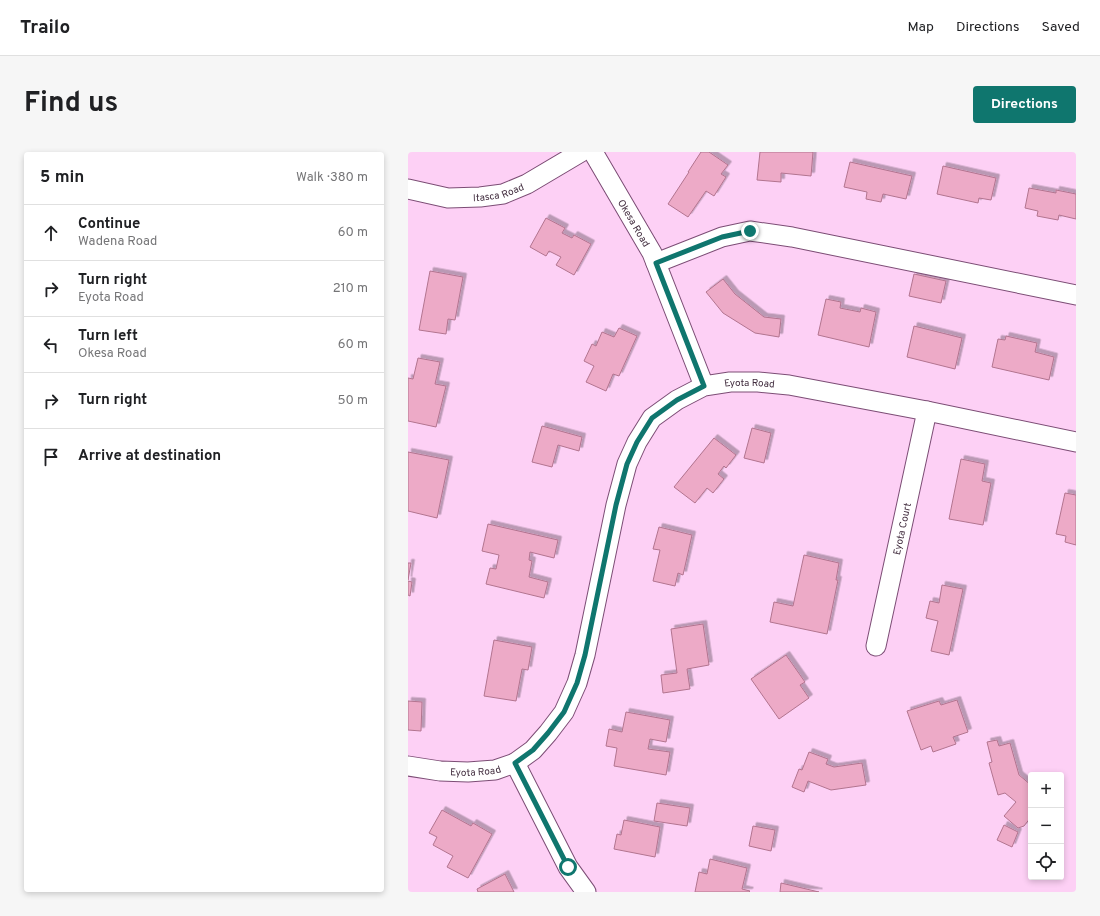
<!DOCTYPE html>
<meta charset="utf-8">
<style>
body{margin:0;font-family:Overpass,sans-serif;background:#f6f6f6;color:#202124}
.controls{position:absolute;right:12px;bottom:12px;display:grid;overflow:hidden;border-radius:4px;box-shadow:0 2px 6px #0003}
.controls button{width:36px;height:36px;display:grid;place-items:center;padding:0;border:0;border-bottom:1px solid #e0e0e0;background:#fff;color:#202124;font:20px sans-serif}
.stop{position:absolute;width:12px;height:12px;margin:-9px;border:3px solid #0f766e;border-radius:50%;background:#fff}
.stop.end{background:#0f766e;border-color:#fff;box-shadow:0 1px 4px #0008}
.list{margin:0;padding:0;list-style:none}
h2{display:flex;justify-content:space-between;align-items:center;height:52px;margin:0;padding:0 16px;font-size:17px}
h2 small{font-size:13px;font-weight:400;color:#757577}
.list li{display:grid;grid-template-columns:26px 1fr auto;gap:12px;align-items:center;box-sizing:border-box;height:56px;padding:0 16px;border-top:1px solid #e0e0e0}
.list b{display:block;font-size:15px;white-space:nowrap}
.list p{margin:0;font-size:13px;white-space:nowrap;color:#757577}
.list em{font-size:13px;font-style:normal;color:#757577}
.icon{flex:none;width:22px;height:22px;fill:none;stroke:currentColor;stroke-width:2;stroke-linecap:round;stroke-linejoin:round}
.map{position:relative;flex:none;width:668px;height:740px;overflow:hidden;border-radius:4px}
header{display:flex;align-items:center;gap:24px;box-sizing:border-box;height:56px;padding:0 20px;background:#fff;border-bottom:1px solid #e0e0e0}
header strong{font-size:19px}
nav{display:flex;gap:22px;margin-inline-start:auto;font-size:14px}
.intro{display:flex;align-items:center;justify-content:space-between;box-sizing:border-box;height:96px;padding:0 24px}
h1{margin:0;font-size:28px}
.button{padding:10px 18px;border-radius:4px;background:#0f766e;color:#fff;font-size:14px;font-weight:700}
main{display:flex;gap:24px;padding:0 24px}
aside{flex:1;background:#fff;border-radius:4px;box-shadow:0 2px 6px #0003}
.map>svg:first-child{display:block}
</style>
<header>
<strong>Trailo</strong>
<nav><a>Map</a><a>Directions</a><a>Saved</a></nav>
</header>
<div class="intro"><h1>Find us</h1><a class="button">Directions</a></div>
<main>
<aside>
<h2>5 min<small>Walk · 380 m</small></h2>
<ul class="list">
<li><svg class="icon" aria-label="ahead" viewBox="0 0 24 24"><path d="M12 20V5M6 11l6-6 6 6"/></svg><div><b>Continue</b><p>Wadena Road</p></div><em>60 m</em></li>
<li><svg class="icon" aria-label="right" viewBox="0 0 24 24"><path d="M7 20v-9h11M14 6l5 5-5 5"/></svg><div><b>Turn right</b><p>Eyota Road</p></div><em>210 m</em></li>
<li><svg class="icon" aria-label="left" viewBox="0 0 24 24"><path d="M17 20v-9H6M10 6l-5 5 5 5"/></svg><div><b>Turn left</b><p>Okesa Road</p></div><em>60 m</em></li>
<li><svg class="icon" aria-label="right" viewBox="0 0 24 24"><path d="M7 20v-9h11M14 6l5 5-5 5"/></svg><div><b>Turn right</b></div><em>50 m</em></li>
<li><svg class="icon" aria-label="arrive" viewBox="0 0 24 24"><path d="M6 21V4h12l-3 4 3 4H6"/></svg><div><b>Arrive at destination</b></div></li>
</ul>
</aside>
<div class="map">
<svg width="668" height="740" viewBox="0 0 668 740">
<defs>
<filter id="shadow"><feDropShadow dx="3.5" dy="-3.5" stdDeviation="0" flood-color="#0004"/></filter>
</defs>
<rect width="100%" height="100%" fill="#fdd0f5"/>
<!-- building -->
<path fill="#edaac7" stroke="#b2748f" filter="url(#shadow)" d="M293,0H301L320,13L313,22L318,25L306,44L298,39L280,65L260,52L281,20H280Z
M352,0H405L403,24L373,21V30L349,28Z
M442,10L504,24L498,47L475,42L473,50L458,47L459,40L436,35Z
M535,14L588,26L583,48L571,46L570,51L529,42Z
M621,36L648,41V38L668,42V67L651,63L650,68L629,64L630,59L617,56Z
M138,66L157,76L154,81L164,86L166,83L183,92L166,123L148,113L153,105L141,99L138,104L122,95Z
M22,119L55,125L47,168L40,167L38,182L11,178Z
M506,122L538,129L533,151L501,144Z
M315,127L327,142L356,165L373,167L371,185L347,181L315,161L298,140Z
M418,147L433,150L432,156L452,160L453,156L468,160L461,195L410,183Z
M506,174L554,186L547,217L499,205Z
M211,176L229,184L211,224L205,222L198,239L178,230L186,214L176,209L184,192L188,194L194,180L206,185Z
M598,184L629,191L627,200L646,205L641,228L584,215L590,187L597,188Z
M10,206L32,210L27,232L38,234L28,275L0,269V226L5,227Z
M134,274L174,285L171,299L150,293L144,315L124,310Z
M344,276L363,281L356,311L336,306Z
M306,286L328,303L318,316L316,314L310,322L316,327L305,341L299,336L287,351L266,335Z
M0,300L41,308L29,366L0,359Z
M553,307L577,312L574,329L583,331L575,373L541,367Z
M657,341L668,343V393L657,390L658,384L648,382Z
M80,372L150,388L146,406L122,400L121,408L124,409L121,425L140,430L136,446L78,432L82,416L88,417L91,403L74,399Z
M251,375L284,383L275,423L270,421L267,434L245,429L252,398L245,397Z
M396,403L431,411L428,428H430L419,482L362,470L366,450L385,454Z
M0,411H3L0,428Z
M0,429L4,430L2,444L0,443Z
M534,433L555,437L541,503L523,499L530,469L518,466L522,449L531,451Z
M295,472L301,513L279,517L282,537L255,541L253,523L269,521L263,477Z
M86,488L124,495L120,518L114,517L108,549L76,544Z
M378,503L397,530L392,533L401,546L371,567L343,527Z
M549,548L560,580L545,585L548,592L525,600L523,594L513,598L499,559L531,549L533,553Z
M0,549L14,550L13,579L0,578Z
M218,560L262,568L258,590L242,587L240,597L262,600L258,623L206,614L209,596L198,594L201,577L214,580Z
M589,588L591,594L602,591L611,623L623,633V665L616,674L610,676L596,664L608,650L597,641L590,643L581,611L584,610L579,590Z
M401,600L420,607L418,612L426,615L454,611L458,633L423,638L400,629L396,640L384,635L391,617L394,618Z
M249,651L282,656L279,674L246,669Z
M34,658L63,674L65,671L84,682L60,726L39,715L45,704L25,693L29,685L21,681Z
M216,668L252,675L247,705L206,697L209,682L213,683Z
M596,673L610,680L604,695L589,688Z
M345,674L367,678L363,699L341,694Z
M302,707L339,716L334,737L342,739L341,740H287L291,720L299,722Z
M97,722L106,740H70L69,737Z
M373,731L411,740H372Z"/>
<g fill="none" stroke-linecap="round" stroke-linejoin="round">
<!-- minor casing -->
<g stroke="#7c4d75" stroke-width="21">
<g id="minor">
<path id="s1" d="M185,0L244,101L296,234"/>
<path id="s2" d="M0,37L40,46L72,45L95,42L119,32L173,0"/>
<path d="M248,111L314,85L342,79L384,85L668,143"/>
<path id="s3" d="M468,494L519,259"/>
<path d="M107,611L160,715L178,740"/>
<path id="s4" d="M0,614L32,619L60,620L87,618L107,611L125,598L140,581L156,560L169,531L177,503L208,353L219,312L229,290L244,266L269,248L296,234L322,230H350L381,233L519,259L668,290"/>
</g>
</g>
<!-- minor -->
<use href="#minor" stroke="#fff" stroke-width="19"/>
</g>
<g fill="none" stroke-linecap="round" stroke-linejoin="round">
<!-- route -->
<path stroke="#0f766e" stroke-width="5" d="M160,715L107,611L125,598L140,581L156,560L169,531L177,503L208,353L219,312L229,290L244,266L269,248L296,234L248,111L314,85L342,79"/>
</g>
<g text-anchor="middle" stroke-width="3" stroke-linejoin="round" paint-order="stroke">
<!-- street labels -->
<g font-size="10" fill="#412c3e" stroke="#fdd0f5">
<text dy="4" stroke="none"><textPath href="#s2" startOffset="92">Itasca Road</textPath></text>
<text dy="4" stroke="none"><textPath href="#s1" startOffset="82">Okesa Road</textPath></text>
<text dy="4" stroke="none"><textPath href="#s4" startOffset="596">Eyota Road</textPath></text>
<text dy="4" stroke="none"><textPath href="#s3" startOffset="120">Eyota Court</textPath></text>
<text dy="4" stroke="none"><textPath href="#s4" startOffset="68">Eyota Road</textPath></text>
</g>
</g>
</svg>
<div class="controls">
<button>+</button>
<button>−</button>
<button><svg class="icon" aria-label="locate" viewBox="0 0 24 24"><circle cx="12" cy="12" r="6"/><path d="M12 2v4M12 18v4M2 12h4M18 12h4"/></svg></button>
</div>
<div class="stop" style="left:160px;top:715px"></div>
<div class="stop end" style="left:342px;top:79px"></div>
</div>
</main>
